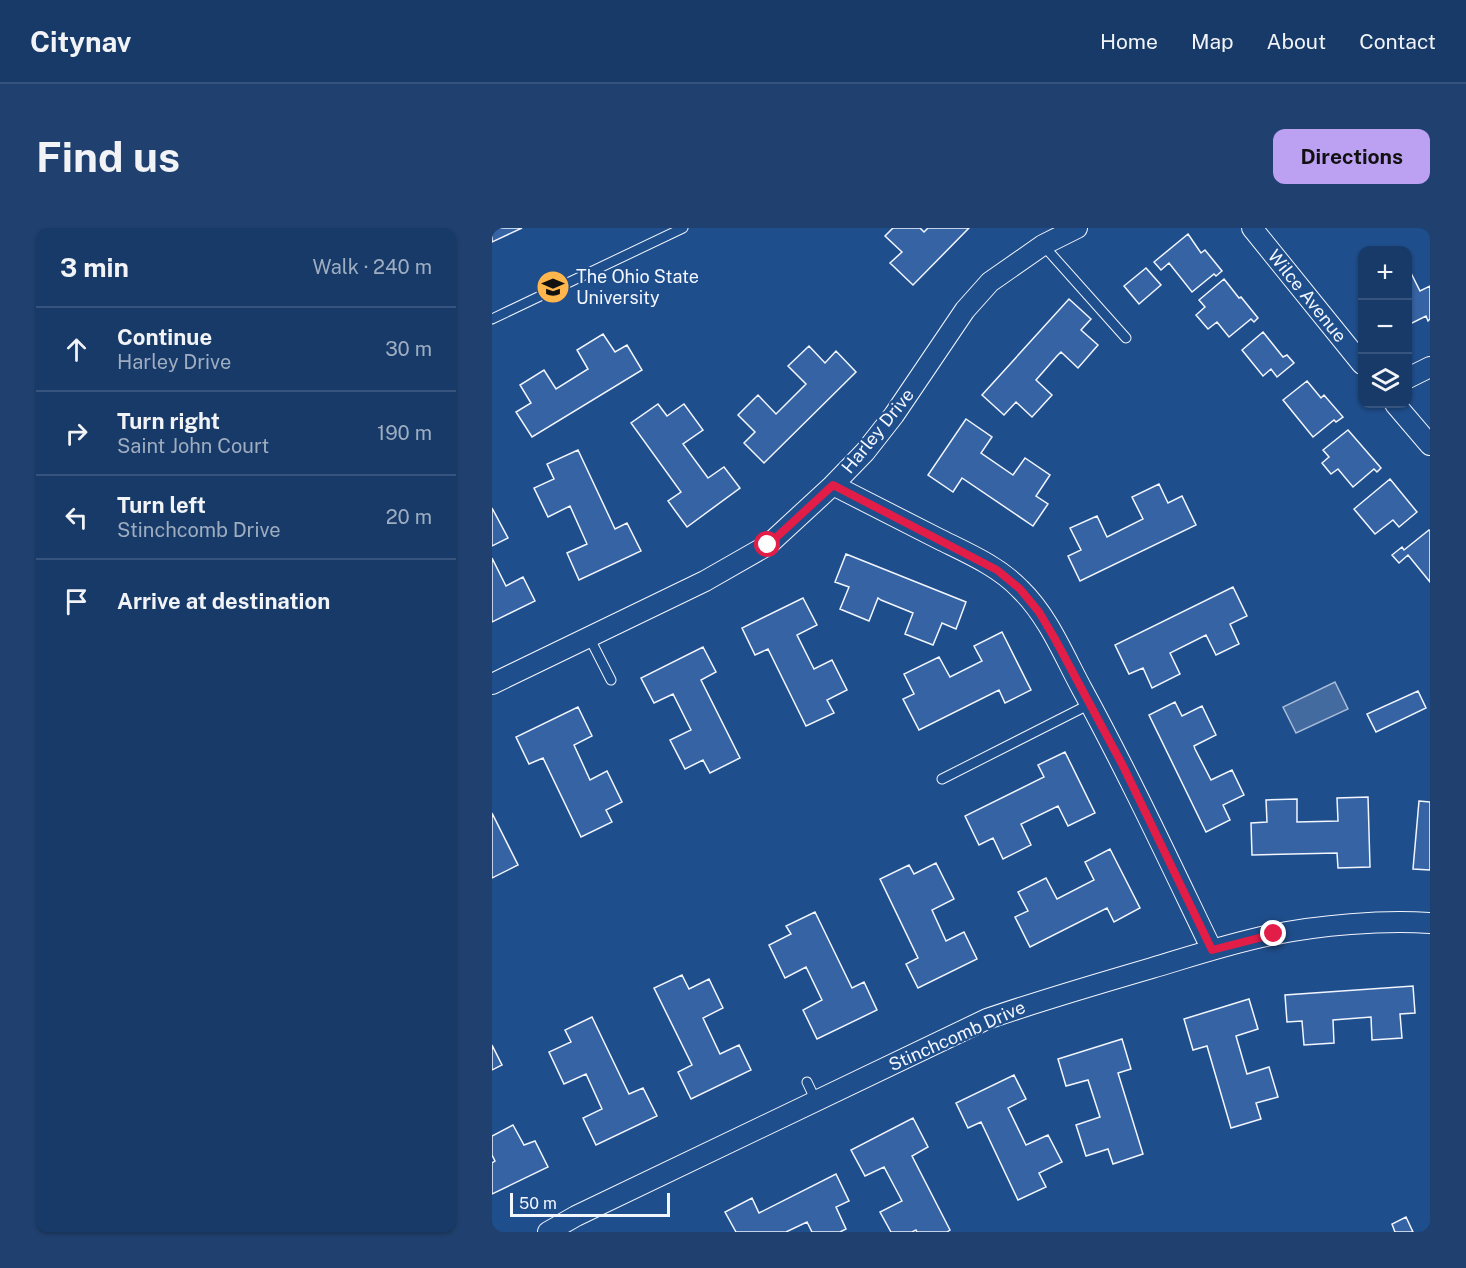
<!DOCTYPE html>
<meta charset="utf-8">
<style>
body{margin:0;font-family:"Public Sans",sans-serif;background:#20416f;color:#f1f3f6}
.controls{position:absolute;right:18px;top:18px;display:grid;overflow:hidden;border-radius:12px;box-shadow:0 2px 4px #0004}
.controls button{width:54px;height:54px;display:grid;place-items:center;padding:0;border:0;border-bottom:2px solid #36547d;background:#173a69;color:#f1f3f6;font:30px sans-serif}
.scale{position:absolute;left:18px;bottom:15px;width:160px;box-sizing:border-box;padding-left:6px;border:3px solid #f2f6ff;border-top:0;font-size:16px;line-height:21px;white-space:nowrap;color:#f2f6ff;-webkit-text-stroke:4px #1f4e8c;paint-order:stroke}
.stop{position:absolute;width:18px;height:18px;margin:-14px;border:4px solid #e11d48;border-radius:50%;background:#fff}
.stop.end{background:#e11d48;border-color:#fff;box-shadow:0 2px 6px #0008}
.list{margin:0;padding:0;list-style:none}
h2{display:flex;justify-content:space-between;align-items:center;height:78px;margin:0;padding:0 24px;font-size:26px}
h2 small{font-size:20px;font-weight:400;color:#9eadc0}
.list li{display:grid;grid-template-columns:39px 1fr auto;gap:18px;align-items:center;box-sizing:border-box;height:84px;padding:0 24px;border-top:2px solid #36547d}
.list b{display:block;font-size:22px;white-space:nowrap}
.list p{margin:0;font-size:20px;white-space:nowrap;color:#9eadc0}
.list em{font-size:20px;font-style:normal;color:#9eadc0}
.icon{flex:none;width:33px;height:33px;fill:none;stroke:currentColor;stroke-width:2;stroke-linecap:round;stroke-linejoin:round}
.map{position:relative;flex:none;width:938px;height:1004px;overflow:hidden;border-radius:12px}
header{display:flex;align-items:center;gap:36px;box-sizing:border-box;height:84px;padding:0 30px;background:#173a69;border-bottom:2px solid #36547d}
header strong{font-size:28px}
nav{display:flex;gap:33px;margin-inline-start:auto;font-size:21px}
.intro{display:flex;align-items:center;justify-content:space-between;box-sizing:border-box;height:144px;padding:0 36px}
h1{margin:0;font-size:42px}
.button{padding:15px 27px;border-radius:12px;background:#bca0f2;color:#111;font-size:21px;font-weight:700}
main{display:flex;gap:36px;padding:0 36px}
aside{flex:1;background:#173a69;border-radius:12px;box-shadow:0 2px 4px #0004}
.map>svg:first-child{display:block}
</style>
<header>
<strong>Citynav</strong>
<nav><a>Home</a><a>Map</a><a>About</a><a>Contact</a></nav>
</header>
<div class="intro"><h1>Find us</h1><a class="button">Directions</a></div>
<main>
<aside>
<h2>3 min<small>Walk · 240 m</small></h2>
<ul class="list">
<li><svg class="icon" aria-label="ahead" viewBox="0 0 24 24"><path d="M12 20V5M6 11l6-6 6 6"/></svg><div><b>Continue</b><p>Harley Drive</p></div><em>30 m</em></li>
<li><svg class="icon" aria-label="right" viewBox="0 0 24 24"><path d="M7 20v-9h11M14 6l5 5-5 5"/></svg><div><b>Turn right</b><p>Saint John Court</p></div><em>190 m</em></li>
<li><svg class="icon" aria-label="left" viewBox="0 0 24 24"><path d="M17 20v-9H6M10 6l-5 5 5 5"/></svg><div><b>Turn left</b><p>Stinchcomb Drive</p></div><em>20 m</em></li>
<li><svg class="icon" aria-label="arrive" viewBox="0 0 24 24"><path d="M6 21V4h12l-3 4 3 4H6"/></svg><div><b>Arrive at destination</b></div></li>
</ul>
</aside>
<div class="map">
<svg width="938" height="1004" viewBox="0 0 938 1004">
<rect width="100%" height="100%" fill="#1f4e8c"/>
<!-- water -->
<path fill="#446ba0" stroke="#a8bbd7" stroke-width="1.5" d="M843,454L856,481L804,505L791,479Z"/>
<!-- building -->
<path fill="#3563a3" stroke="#f2f6ff" stroke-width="1.5" d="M0,0H30L0,14Z
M401,0H428L432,4L436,0H477L421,57L398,35L410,24L393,8Z
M696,6L709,25L713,22L730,43L724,48L722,46L700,64L677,35L669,42L662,34Z
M916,39L928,63L938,58V91L936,93L934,88L916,97Z
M654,40L669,57L647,76L632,58Z
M732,51L747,70L749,69L766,90L762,94L759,91L737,109L725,94L716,101L704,87L713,79L707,72Z
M577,71L599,91L589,102L606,117L586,140L569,124L565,128L544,152L560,167L540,189L524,174L512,187L490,167Z
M771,104L791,129L795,127L802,135L785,149L779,141L771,148L750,122Z
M111,106L123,124L135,117L150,142L40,209L24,184L39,175L28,157L52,142L64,161L96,141L85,122Z
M317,118L333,135L344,123L364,144L272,235L252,215L263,204L246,187L266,167L284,186L314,156L296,138Z
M815,153L829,170L832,167L851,189L844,194L842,192L821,209L791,172Z
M166,176L175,188L192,176L211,202L191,216L216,250L232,239L248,260L195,299L176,273L189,264L139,195Z
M474,191L500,209L489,225L521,247L533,230L558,247L544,268L556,276L541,298L470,250L461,264L436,247Z
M856,202L889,240L885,244L882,241L861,259L846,241L839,246L830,235L837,229L831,222Z
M86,222L123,301L135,295L149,323L87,352L75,325L95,316L78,278L56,289L42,260L62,251L55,236Z
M898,251L925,284L907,299L901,292L883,306L862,281Z
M667,256L676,275L690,268L704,297L588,353L576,328L589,322L578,300L605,288L615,309L651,291L640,269Z
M0,280L16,310L0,318Z
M937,302L938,303V354L916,327L907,335L900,327L910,319L912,322Z
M354,326L474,374L464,401L450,395L441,417L413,406L421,385L389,372L386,370L377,393L348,381L357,359L343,354Z
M0,330L14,358L31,349L43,373L0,394Z
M741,359L755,388L738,396L747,416L724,427L714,407L678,425L688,446L660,460L651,440L637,446L623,417Z
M311,370L325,397L305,407L322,441L340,432L355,462L335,472L342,485L314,498L276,421L263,427L250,400Z
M510,404L539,462L513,475L507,462L427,502L411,471L422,466L412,446L447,429L458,449L490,433L482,418Z
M211,419L224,444L209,452L248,530L218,545L211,532L193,541L178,512L199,502L181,466L162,475L149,450Z
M926,463L934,480L884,504L875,486Z
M683,474L690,488L710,478L724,507L702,518L703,521L719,552L740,542L752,567L731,577L738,592L714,604L657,487Z
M86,479L100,508L82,517L98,552L115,543L130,574L114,582L120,594L89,609L51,530L37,536L24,509Z
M573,524L603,585L576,598L566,578L529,596L539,617L511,631L501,610L487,617L473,588L552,549L546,537Z
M876,569L878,639L846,640L845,625L760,627L759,595L775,594L774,572L805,571V594L846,593L845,570Z
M927,573L938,574V642L921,641Z
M0,585L26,637L0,650Z
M618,621L648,680L622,694L615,680L538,719L523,689L536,683L526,664L554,650L565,671L602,652L593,634Z
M444,635L462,671L440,682L454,713L472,704L485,731L426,760L414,736L426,730L388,651L417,637L422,646Z
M323,684L360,760L372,754L385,782L325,811L311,782L330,772L314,739L293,750L277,717L299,706L294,698Z
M190,747L197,761L217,751L231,780L211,790L228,826L247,817L259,842L199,871L186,844L200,837L162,760Z
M921,758L923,785L908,786L910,810L880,812L879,789L841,792L842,815L812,817L810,793L795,794L793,767Z
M757,771L766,801L744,808L755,846L777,839L786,869L764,875L769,891L739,900L715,818L701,822L692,791Z
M100,789L137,866L151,860L165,888L104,917L91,890L110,881L94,846L72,856L57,824L79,814L73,802Z
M630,811L639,841L626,845L651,926L621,936L616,921L594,928L584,897L608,889L596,852L574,858L566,831Z
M0,817L10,837L0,842Z
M522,847L534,871L516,880L534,917L556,907L570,934L547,945L554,959L526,972L489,894L476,900L464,875Z
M421,890L436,919L420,928L458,1002L455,1004H425L424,1002L420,1004H399L388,984L410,973L408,969L392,939L373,948L359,922Z
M21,897L32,917L43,913L56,939L0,966V935L3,933L0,927V908Z
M344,946L357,973L344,979L354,1001L348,1004H320L315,994L294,1004H244L233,984L260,970L267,985Z
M914,989L921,1004H903L900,996Z"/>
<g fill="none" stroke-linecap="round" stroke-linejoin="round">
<!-- lane casing -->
<g stroke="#f2f6ff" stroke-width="11">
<path id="lane" d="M551,17L634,110
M0,91L191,0
M97,409L119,452
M450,551L598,476
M315,854L324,873"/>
</g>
<!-- street casing -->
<g stroke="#f2f6ff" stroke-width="22">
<path id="street" d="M760,0L870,136
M916,150L938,139
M903,176L938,217
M341,257C377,275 412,293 447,311C475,325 506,338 528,361C556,388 572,428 590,461C637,547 678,635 720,722
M0,456L213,353L276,317L341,257L373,224L402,187L473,82L498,54L551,17L585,0
M56,1004L84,988L495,791C550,772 605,756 660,740C700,728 739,715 779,707C828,697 889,692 938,695"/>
</g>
<!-- lane -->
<use href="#lane" stroke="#1f4e8c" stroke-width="9"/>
<!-- street -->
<use href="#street" stroke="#1f4e8c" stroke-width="20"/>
</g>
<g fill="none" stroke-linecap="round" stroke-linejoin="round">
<!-- route -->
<path stroke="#e11d48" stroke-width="8" d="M276,317L341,257L505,342L528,361L547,384L563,411L631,538L720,722L782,706"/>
</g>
<!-- icons -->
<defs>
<g id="university-disc" transform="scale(1.725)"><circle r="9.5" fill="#ffb74d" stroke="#1f4e8c"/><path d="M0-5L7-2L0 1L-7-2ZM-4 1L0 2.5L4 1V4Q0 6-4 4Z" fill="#111"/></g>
</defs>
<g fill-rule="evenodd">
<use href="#university-disc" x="61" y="59"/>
</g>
<g text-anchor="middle" stroke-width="4.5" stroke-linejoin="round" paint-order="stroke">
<!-- poi labels -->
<g font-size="18" fill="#f2f6ff" stroke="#1f4e8c" text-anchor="start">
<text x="84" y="55">The Ohio State<tspan x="84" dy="21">University</tspan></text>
</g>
<!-- street labels -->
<g font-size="18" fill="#f2f6ff" stroke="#1f4e8c">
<text transform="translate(815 68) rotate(51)" y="6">Wilce Avenue</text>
<text transform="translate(386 203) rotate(-51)" y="6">Harley Drive</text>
<text transform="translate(465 808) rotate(-24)" y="6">Stinchcomb Drive</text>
</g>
</g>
</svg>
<div class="controls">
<button>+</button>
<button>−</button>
<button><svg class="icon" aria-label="layers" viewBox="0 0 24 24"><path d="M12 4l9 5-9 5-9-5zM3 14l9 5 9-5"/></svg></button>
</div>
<div class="scale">50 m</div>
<div class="stop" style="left:276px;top:317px"></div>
<div class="stop end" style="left:782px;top:706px"></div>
</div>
</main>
